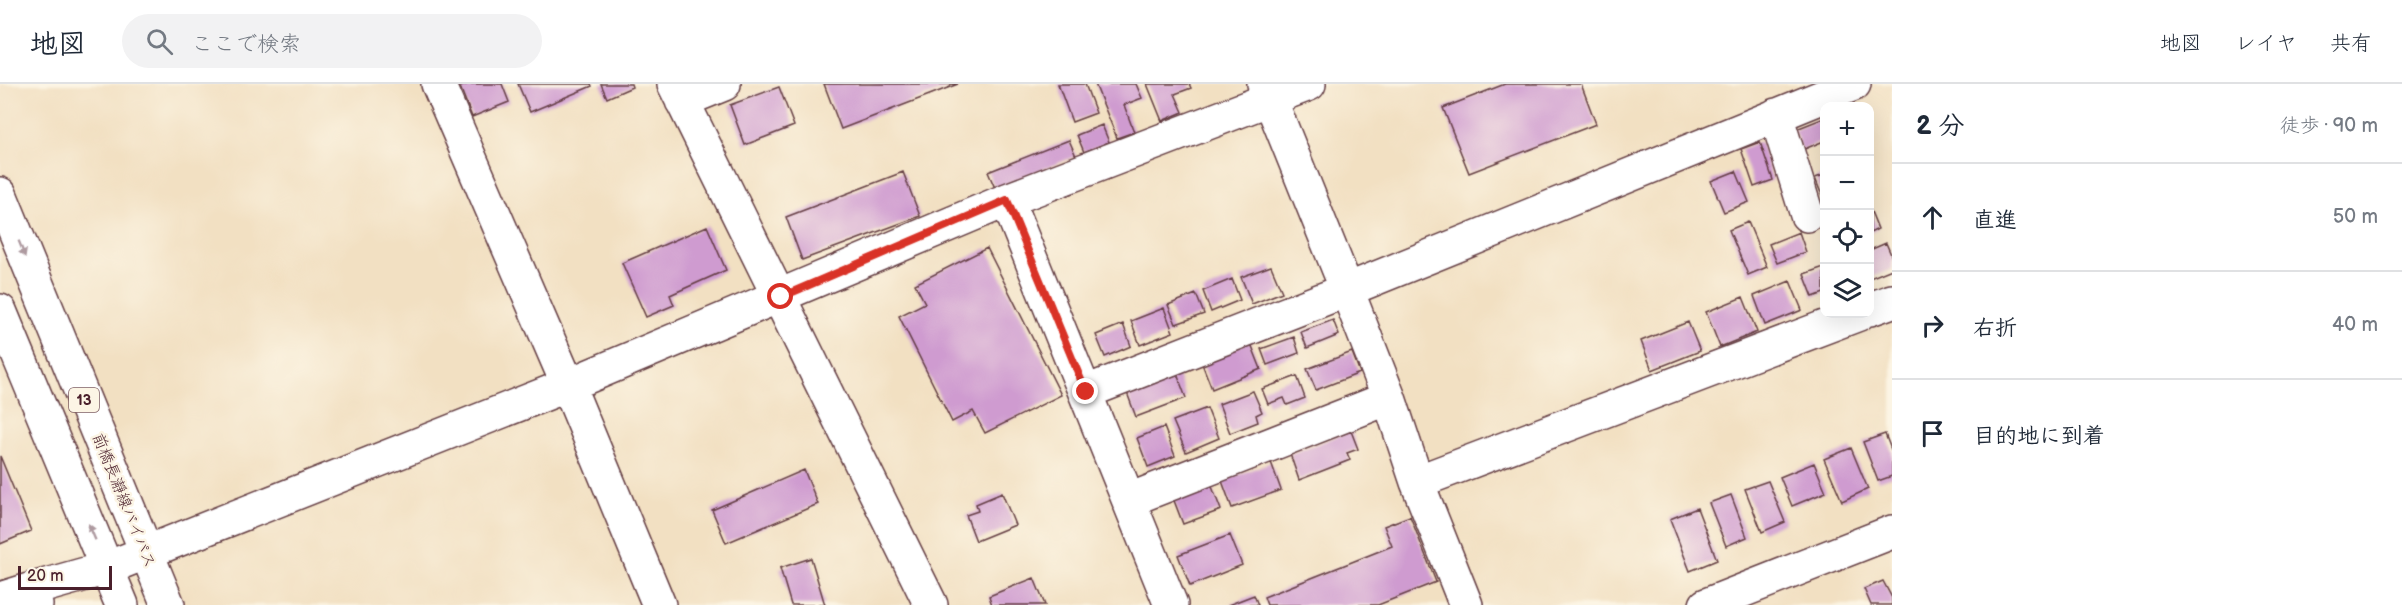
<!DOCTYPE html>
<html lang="ja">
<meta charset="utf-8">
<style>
body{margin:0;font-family:"Balsamiq Sans","Klee One",sans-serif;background:#f2f2f3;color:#1f2937}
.controls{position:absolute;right:18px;top:18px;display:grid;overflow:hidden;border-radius:12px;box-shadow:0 6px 24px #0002}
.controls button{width:54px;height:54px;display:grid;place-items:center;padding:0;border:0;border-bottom:2px solid #e0e1e3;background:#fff;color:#1f2937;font:30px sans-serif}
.scale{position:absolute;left:18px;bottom:15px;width:94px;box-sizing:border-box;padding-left:6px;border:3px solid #4a1f2b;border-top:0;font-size:16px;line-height:21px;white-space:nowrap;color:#4a1f2b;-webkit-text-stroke:4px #fcf5e5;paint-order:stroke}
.stop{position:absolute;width:18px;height:18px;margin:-14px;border:4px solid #d93025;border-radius:50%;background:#fff}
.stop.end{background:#d93025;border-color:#fff;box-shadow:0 2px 6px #0008}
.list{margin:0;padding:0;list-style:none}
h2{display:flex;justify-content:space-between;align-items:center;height:78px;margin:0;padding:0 24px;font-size:26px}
h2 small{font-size:20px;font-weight:400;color:#747a83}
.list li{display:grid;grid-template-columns:39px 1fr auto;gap:18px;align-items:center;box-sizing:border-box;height:108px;padding:0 24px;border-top:2px solid #e0e1e3}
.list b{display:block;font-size:22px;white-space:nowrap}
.list em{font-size:20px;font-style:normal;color:#747a83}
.icon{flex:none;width:33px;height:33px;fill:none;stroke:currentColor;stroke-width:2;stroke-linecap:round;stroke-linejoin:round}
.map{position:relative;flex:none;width:1892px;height:521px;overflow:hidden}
header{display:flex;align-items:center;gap:36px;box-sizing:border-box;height:84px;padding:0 30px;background:#fff;border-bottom:2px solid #e0e1e3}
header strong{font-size:28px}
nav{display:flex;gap:33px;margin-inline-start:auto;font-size:21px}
.search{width:420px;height:54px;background:#f2f2f3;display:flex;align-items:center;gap:15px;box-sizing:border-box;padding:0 21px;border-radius:33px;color:#747a83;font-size:22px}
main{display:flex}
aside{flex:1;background:#fff}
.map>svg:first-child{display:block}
</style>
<header>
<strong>地図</strong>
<div class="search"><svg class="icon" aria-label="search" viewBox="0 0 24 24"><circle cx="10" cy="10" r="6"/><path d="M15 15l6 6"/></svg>ここで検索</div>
<nav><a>地図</a><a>レイヤ</a><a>共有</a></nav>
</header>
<main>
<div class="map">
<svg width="1892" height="521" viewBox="0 0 1892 521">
<rect width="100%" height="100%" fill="#fcf5e5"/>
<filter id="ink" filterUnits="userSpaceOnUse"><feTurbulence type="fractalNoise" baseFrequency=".0167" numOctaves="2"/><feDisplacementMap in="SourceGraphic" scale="12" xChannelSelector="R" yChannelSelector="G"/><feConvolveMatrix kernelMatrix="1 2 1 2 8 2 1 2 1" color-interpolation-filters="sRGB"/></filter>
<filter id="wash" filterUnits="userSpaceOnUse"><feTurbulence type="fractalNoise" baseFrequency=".008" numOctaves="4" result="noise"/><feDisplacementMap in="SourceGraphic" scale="24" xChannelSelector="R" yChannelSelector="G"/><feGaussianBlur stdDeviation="1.35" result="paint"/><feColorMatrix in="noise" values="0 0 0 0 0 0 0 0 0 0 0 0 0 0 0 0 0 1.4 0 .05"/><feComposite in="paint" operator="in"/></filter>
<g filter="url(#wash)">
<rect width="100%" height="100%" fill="#f2e0c2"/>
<g id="blocks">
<!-- building -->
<path fill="#cf9bd0" d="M468,0H502L509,18L472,33L460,3Z
M518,0H591L592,2L530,28Z
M601,0H631L632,3L607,14Z
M824,0H958L841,45Z
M1058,0H1085L1096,29L1072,38Z
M1095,0H1136L1142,14L1124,21L1134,48L1117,54Z
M1147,0H1189L1191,4L1175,10L1183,28L1162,37Z
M1505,0H1581L1596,40L1469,89L1443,24Z
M779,3L794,42L745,61L730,21Z
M1824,34V57L1802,66L1794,46Z
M1102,41L1109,58L1084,68L1077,51Z
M1069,56L1076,72L995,104L988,88Z
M1760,58L1773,96L1754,103L1741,65Z
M1736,87L1749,118L1724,128L1711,97Z
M903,88L920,132L802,176L786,133Z
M1824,91V113L1823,114L1815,94Z
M1870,125L1878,145L1870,149Z
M1748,138L1767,183L1748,191L1729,146Z
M707,142L726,186L670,211L674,221L646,233L622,179Z
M1799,148L1806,168L1777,179L1769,160Z
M1886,159L1892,173V185L1870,194V166Z
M987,164L1061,311L985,349L973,327L952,338L899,232L925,219L915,200Z
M1271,182L1282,208L1252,220L1241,193Z
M1824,183V209L1813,213L1804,190Z
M1232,195L1240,216L1211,228L1203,207Z
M1790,197L1802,226L1765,241L1754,212Z
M1196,210L1204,230L1176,240L1168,221Z
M1743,213L1757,248L1720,263L1706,228Z
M1164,224L1173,248L1140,261L1131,237Z
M1333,236L1339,251L1307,264L1301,248Z
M1688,238L1700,267L1652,286L1641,257Z
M1123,240L1131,262L1105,273L1096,251Z
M1294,253L1299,269L1267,281L1261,265Z
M1250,257L1261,285L1212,305L1201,277Z
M1352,268L1360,289L1316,306L1307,285Z
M1176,287L1186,314L1136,333L1126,306Z
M1297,292L1305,314L1287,321L1284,314L1268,320L1262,305Z
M1253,307L1262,328L1256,331L1258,338L1230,349L1219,320Z
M1207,324L1219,354L1186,368L1173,337Z
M1164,343L1175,372L1148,383L1137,354Z
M1351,347L1358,365L1347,369L1350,376L1299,396L1290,370Z
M1885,350L1892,368V392L1878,397L1863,358Z
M1851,364L1868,405L1842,417L1824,375Z
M0,372L31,447L0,460Z
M1271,378L1281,406L1232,424L1222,397Z
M1814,379L1826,408L1792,422L1780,393Z
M804,386L818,420L726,459L712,426Z
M1768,397L1785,438L1762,448L1745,405Z
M1211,400L1221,426L1183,440L1173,414Z
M1002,409L1015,441L976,457L966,431L978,427L976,420Z
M1731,411L1747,453L1726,462L1709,419Z
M1697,424L1717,476L1690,487L1670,435Z
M1410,432L1436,498L1378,521H1267L1264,513L1392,462L1384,442Z
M1230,451L1242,481L1190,502L1178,471Z
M811,474L825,521H791L780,484Z
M1034,494L1045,521H992L989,512Z
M1883,497L1892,514V521H1871L1864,505Z
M1254,511L1258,521H1228Z"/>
</g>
</g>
<g filter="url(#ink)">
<use href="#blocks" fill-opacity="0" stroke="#633c42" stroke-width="1.5"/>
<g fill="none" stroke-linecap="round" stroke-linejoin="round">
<!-- minor casing -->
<g stroke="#633c42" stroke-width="36">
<path id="minor" d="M438,0L568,301L659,521
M674,0L931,521
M1264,0L1347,206L1389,314L1417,398L1466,521
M682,17L724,0
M1776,31L1807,131
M1007,116L1171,521
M1870,225L1892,217
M1086,308L1347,206L1854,0
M1417,398L1859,230
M1129,416L1389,314
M0,515L29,506
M36,521L29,506L107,484L568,301L1007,116L1309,0
M1706,521L1892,448"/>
</g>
<!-- major casing -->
<g stroke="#633c42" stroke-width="36">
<path id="major" d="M0,110L168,521
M0,227L122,521"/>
</g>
<!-- minor -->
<use href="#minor" stroke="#fff" stroke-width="33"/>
<!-- major -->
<use href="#major" stroke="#fff" stroke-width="33"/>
</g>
<!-- one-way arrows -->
<defs><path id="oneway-solid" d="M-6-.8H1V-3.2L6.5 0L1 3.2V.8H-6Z" transform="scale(1.5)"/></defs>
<g fill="#ae9aa0">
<use href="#oneway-solid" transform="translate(22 165) rotate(68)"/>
<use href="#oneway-solid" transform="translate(92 448) rotate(-113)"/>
</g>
</g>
<g fill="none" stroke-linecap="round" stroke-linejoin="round" filter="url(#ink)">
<!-- route -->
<path stroke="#d93025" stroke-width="8" d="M781,213L1007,116L1086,308"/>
</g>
<g text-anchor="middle" stroke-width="5" stroke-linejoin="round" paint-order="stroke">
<!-- shield labels -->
<rect fill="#fcf5e5" stroke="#7f5f63" stroke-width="1.5" x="69" y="304" width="30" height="24" rx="4.5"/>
<g font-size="15" font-weight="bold" fill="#4a1f2b">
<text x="84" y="321">13</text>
</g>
<!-- street labels -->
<g font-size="16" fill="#4a1f2b" stroke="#fcf5e5">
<text transform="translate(125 416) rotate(68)" y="6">前橋長瀞線バイパス</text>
</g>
</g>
</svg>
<div class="controls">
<button>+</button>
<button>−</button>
<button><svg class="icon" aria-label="locate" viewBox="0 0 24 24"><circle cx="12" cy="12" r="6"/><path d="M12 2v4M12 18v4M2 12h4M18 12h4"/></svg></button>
<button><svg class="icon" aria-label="layers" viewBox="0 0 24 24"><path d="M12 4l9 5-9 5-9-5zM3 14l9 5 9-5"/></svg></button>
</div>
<div class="scale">20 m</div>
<div class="stop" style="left:781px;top:213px"></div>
<div class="stop end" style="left:1086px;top:308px"></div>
</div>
<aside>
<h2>2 分<small>徒歩 · 90 m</small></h2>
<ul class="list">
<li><svg class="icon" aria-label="ahead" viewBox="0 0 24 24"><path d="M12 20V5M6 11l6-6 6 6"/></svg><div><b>直進</b></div><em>50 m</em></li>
<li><svg class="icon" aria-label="right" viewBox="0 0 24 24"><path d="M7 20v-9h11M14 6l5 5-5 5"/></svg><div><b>右折</b></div><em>40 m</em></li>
<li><svg class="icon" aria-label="arrive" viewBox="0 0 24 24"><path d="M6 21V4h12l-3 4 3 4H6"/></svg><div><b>目的地に到着</b></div></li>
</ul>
</aside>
</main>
